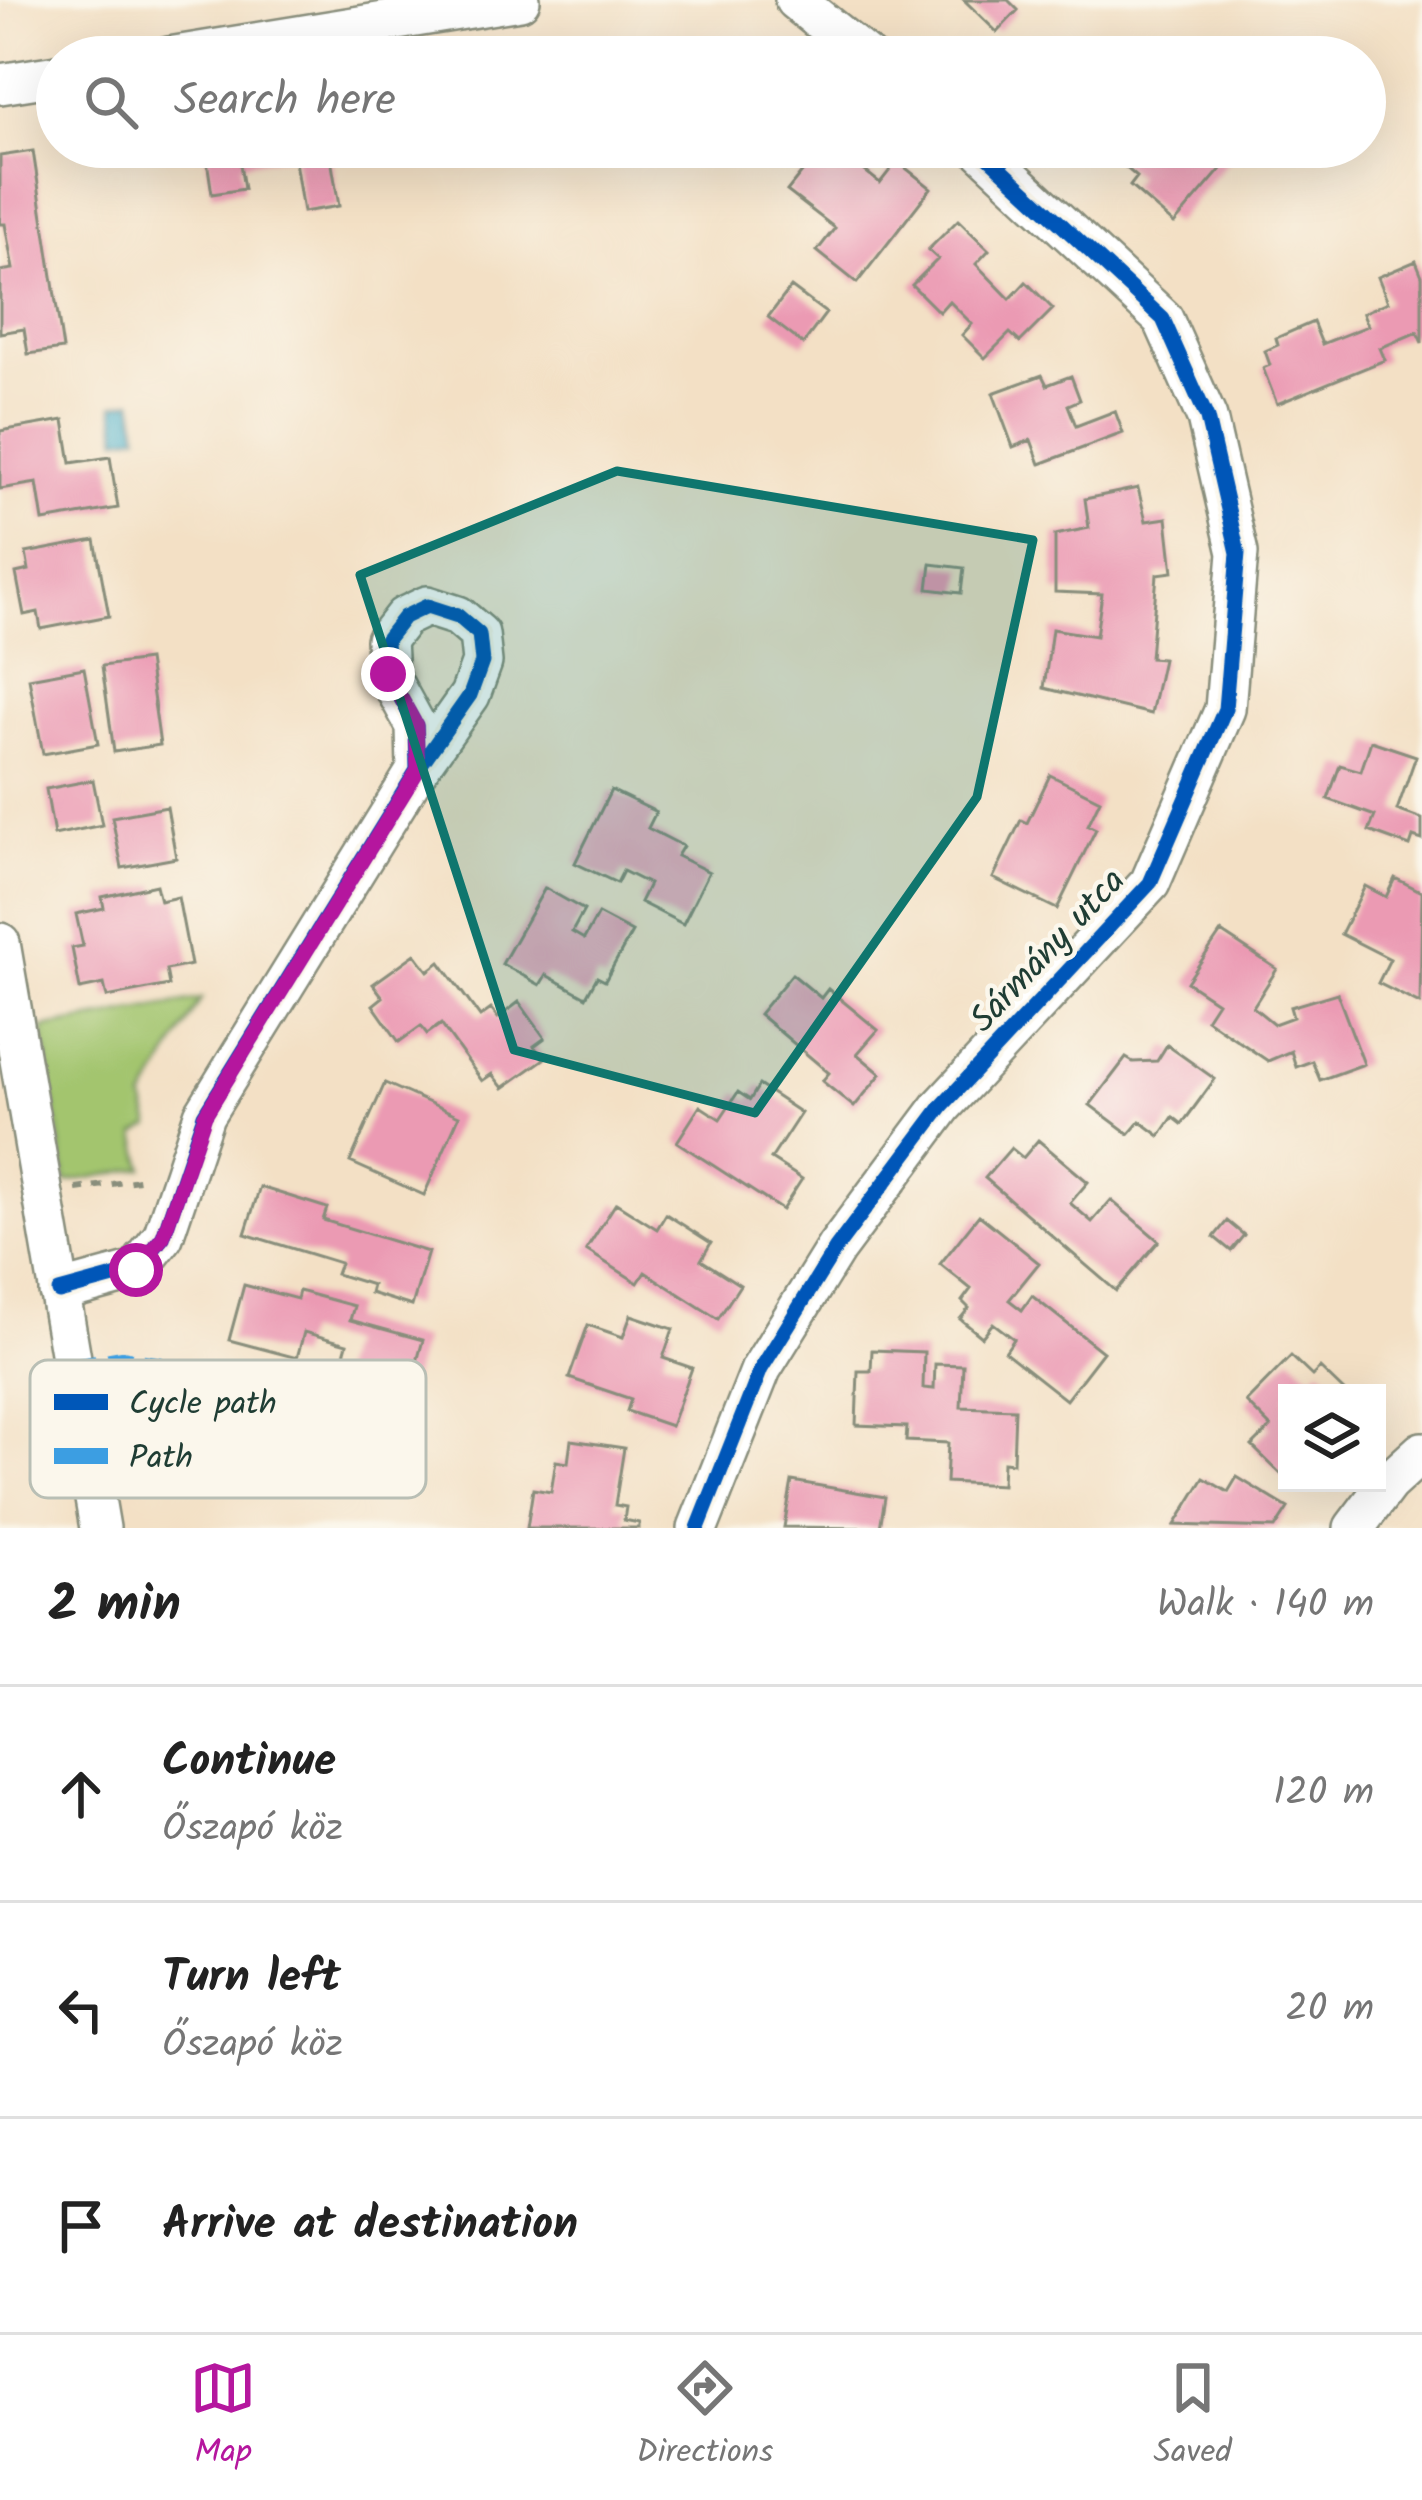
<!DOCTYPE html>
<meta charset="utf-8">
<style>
body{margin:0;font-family:Kalam,sans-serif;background:#f6f6f6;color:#222}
.controls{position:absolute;right:36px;bottom:36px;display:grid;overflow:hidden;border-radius:0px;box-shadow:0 12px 48px #0002}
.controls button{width:108px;height:108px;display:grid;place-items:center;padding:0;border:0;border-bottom:3px solid #e0e0e0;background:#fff;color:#222;font:60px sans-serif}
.stop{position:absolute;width:36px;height:36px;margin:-27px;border:9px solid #b5179e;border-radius:50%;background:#fff}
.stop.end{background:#b5179e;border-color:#fff;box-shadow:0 3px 12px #0008}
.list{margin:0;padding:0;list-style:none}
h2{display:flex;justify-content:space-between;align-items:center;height:156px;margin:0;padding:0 48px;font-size:51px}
h2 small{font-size:39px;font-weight:400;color:#767676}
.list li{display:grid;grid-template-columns:78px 1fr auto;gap:36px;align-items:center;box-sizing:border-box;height:216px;padding:0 48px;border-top:3px solid #e0e0e0}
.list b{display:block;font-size:45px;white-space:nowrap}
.list p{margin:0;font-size:39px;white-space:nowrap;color:#767676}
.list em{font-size:39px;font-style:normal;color:#767676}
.icon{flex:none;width:66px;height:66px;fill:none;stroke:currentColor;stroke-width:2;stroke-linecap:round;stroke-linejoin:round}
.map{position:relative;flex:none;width:1422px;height:1528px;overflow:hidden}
.search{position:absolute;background:#fff;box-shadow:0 12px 48px #0002;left:36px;right:36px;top:36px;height:132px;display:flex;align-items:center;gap:30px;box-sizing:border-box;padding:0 42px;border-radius:66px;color:#767676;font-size:45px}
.sheet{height:804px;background:#fff}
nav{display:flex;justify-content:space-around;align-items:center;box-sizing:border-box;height:168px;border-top:3px solid #e0e0e0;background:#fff;font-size:33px;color:#767676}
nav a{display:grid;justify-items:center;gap:6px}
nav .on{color:#b5179e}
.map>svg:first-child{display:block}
</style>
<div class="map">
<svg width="1422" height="1528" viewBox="0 0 1422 1528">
<rect width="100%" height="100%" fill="#fbf7ec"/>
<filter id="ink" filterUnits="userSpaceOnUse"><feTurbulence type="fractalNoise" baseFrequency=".00833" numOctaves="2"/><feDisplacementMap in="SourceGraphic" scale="24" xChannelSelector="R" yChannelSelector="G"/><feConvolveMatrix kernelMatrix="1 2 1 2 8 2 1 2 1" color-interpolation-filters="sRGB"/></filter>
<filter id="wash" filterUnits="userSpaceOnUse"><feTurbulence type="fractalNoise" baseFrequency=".004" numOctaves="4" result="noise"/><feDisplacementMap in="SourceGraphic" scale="48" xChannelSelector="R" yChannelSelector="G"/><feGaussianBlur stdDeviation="2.7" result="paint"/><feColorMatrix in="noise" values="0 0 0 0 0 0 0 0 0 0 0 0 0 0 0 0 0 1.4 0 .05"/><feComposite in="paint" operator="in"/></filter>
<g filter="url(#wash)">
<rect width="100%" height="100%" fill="#f3e0c5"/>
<!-- green -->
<path fill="#a3c56e" stroke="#618151" stroke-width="3" d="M201,999L144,1100L151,1126L136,1135L144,1168L66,1182L43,1028Z"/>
<!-- water -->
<path fill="#48adc7" stroke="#34757e" stroke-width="3" d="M133,401L139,435L119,438L114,405Z"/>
<g id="blocks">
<!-- building -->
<path fill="#eb9ab3" d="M964,0H1008L1018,10L997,32Z
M205,147H329L339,206L303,212L294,155L240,164L244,189L212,194Z
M1126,147H1240L1174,224L1130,186L1137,177L1116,159Z
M33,151L63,349L28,354L24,329L0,333V271L13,269L5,224H0V156Z
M819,151L838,167L846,156L880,183L897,161L931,188L857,283L817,251L835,228L787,191Z
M958,220L989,250L976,264L1010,299L1026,282L1053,309L1020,342L1010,333L985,358L962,335L972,324L949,301L939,312L912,285L938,259L928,250Z
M1416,261L1422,276V343L1417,332L1380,348L1385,360L1277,404L1263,368L1270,365L1265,351L1278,345L1276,338L1313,322L1322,344L1368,326L1363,313L1388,302L1378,277Z
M791,287L826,313L803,344L768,317Z
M1042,375L1047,385L1071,376L1080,400L1068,405L1076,426L1115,411L1123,433L1040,464L1031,440L1013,447L993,393Z
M64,420L71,463L110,457L118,508L43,521L37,483L0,489V431Z
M1138,488L1146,521L1167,518L1173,572L1157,574L1150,658L1163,659L1151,714L1044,688L1052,629L1096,636L1102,594L1055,592V535L1089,528L1085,499Z
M95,540L109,616L41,629L38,612L24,615L16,573L29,570L26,553Z
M931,564L964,568L961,593L928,589Z
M148,660L160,745L114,752L102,666Z
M84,668L98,744L43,754L29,678Z
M1371,741L1416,756L1397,810L1422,819V840L1413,837L1410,846L1369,831L1375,816L1328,799L1340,765L1361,771Z
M1050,775L1100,800L1088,825L1096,829L1057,909L993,878L1021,820L1027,823Z
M93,780L102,825L54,835L46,789Z
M611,790L656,812L648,828L683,846L677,856L709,872L683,924L640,902L649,884L623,871L617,883L575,863Z
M167,807L176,858L122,868L112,817Z
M1395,878L1422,892L1420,1004L1378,983L1390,959L1341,934L1365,886L1386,897Z
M156,885L160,901L178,897L191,965L166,970L169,985L107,997L104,984L80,989L72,948L83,946L76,914L104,908L102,897Z
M545,888L584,910L572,932L584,939L598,914L632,932L605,981L597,977L586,997L546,975L540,985L502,964Z
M1221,932L1277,969L1253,1007L1274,1024L1293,1017L1290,1007L1337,993L1364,1064L1320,1080L1312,1061L1296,1067L1291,1051L1268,1061L1206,1019L1217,1002L1187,982Z
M415,954L428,971L440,962L480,1017L491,1009L498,1018L519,1002L545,1038L534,1046L544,1059L503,1088L492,1074L482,1081L441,1024L427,1034L421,1026L399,1042L373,1005L383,997L373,984Z
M792,974L821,998L828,989L878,1030L857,1054L881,1074L854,1107L822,1081L829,1073L759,1014Z
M1167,1045L1215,1079L1182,1124L1173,1117L1160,1136L1140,1121L1129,1134L1090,1105L1126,1058L1133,1062L1157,1061Z
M385,1083L459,1116L424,1195L350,1162Z
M759,1085L801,1113L771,1159L802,1179L782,1210L677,1142L700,1106L720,1119L738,1092L750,1100Z
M1038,1140L1088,1182L1070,1203L1092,1222L1111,1200L1159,1241L1116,1291L985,1178L1011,1148L1023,1158Z
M260,1187L327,1208L323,1220L428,1252L412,1306L370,1293L372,1285L336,1274L340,1263L245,1234Z
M616,1203L657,1229L666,1214L711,1243L701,1260L740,1285L718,1319L645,1272L638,1283L586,1250Z
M979,1215L1039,1263L1009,1300L1022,1310L1032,1296L1103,1352L1066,1400L1005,1352L1014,1339L993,1323L982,1337L960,1319L969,1308L962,1301L971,1289L940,1264Z
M1227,1221L1244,1235L1231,1251L1214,1237Z
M244,1285L297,1299L299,1291L354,1306L350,1320L423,1340L409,1391L339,1372L347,1344L304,1332L297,1358L229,1340Z
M631,1315L673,1329L663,1358L692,1368L671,1426L627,1411L631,1399L569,1378L588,1325L623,1337Z
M872,1350L924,1352L923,1388L934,1389L935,1364L963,1365L961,1407L1015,1409L1013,1463L1003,1462L1002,1485L946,1482L948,1443L906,1441L907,1427L856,1425L858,1371H871Z
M1291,1356L1312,1376L1320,1368L1346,1393H1287V1473L1284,1477L1252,1446L1271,1427L1246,1402Z
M571,1440L624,1448L615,1505L626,1507L624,1520L639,1523V1528H527L533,1489L551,1492L556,1461L568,1463Z
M1237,1477L1288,1508L1275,1528L1175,1525L1204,1478L1228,1492Z
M792,1481L885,1497L880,1528L784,1527Z"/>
</g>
</g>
<g filter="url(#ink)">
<use href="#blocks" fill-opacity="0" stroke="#898e7c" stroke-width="3"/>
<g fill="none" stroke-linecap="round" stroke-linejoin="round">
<!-- street casing -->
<g stroke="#898e7c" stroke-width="44">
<path id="street" d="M795,0L866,57
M169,57L520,0
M0,84L57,75
M0,943L100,1528
M59,1292L136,1271L163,1237L204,1115L417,770L470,695L482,662L479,634L458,616L427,606L404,617L386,640L388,675L416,726L417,770
M698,1528L761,1369L836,1248L942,1106L1150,883L1225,709L1238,553L1207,418L1163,319L978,147
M1354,1528L1388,1483L1422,1452"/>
</g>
<!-- path -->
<path stroke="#898e7c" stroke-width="6" stroke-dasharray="9 9" stroke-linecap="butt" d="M76,1189L146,1179"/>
<!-- street -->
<use href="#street" stroke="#fff" stroke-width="39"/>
<!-- quiet -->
<path stroke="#3c9ee2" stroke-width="12" stroke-dasharray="24 12" stroke-linecap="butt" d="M72,1364L122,1356L162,1363"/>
<!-- cycleway casing -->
<g stroke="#fbf7ec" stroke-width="22">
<path id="cycleway" d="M59,1292L136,1271L163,1237L204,1115L417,770L470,695L482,662L479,634L458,616L427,606L404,617L386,640L388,675L416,726L417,770
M698,1528L761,1369L836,1248L942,1106L1150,883L1225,709L1238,553L1207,418L1163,319L978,147"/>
</g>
<!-- cycleway -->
<use href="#cycleway" stroke="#0057b8" stroke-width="15"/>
</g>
</g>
<g fill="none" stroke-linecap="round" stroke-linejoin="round" filter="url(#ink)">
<!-- route -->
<path stroke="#b5179e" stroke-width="15" d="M136,1270L163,1237L205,1115L418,770L416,725L388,674"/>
</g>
<!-- marked area -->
<path fill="#0f766e" fill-opacity="0.2" stroke="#0f766e" stroke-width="9" stroke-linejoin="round" d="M617,471L1033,540L977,797L755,1113L514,1050L360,575Z"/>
<g text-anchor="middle" stroke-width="9" stroke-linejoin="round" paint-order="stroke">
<!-- street labels -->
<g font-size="36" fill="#1f3d34" stroke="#fbf7ec">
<text transform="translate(1046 949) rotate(-47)" y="13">Sármány utca</text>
</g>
</g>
<!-- legend -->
<rect x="30" y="1360" width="396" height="138" rx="18" fill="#fbf7ec" stroke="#b9bfb5" stroke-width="3"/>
<rect x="54" y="1394" width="54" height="16" fill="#0057b8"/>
<rect x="54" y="1448" width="54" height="16" fill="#3c9ee2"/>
<g font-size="33" fill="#1f3d34">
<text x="129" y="1414">Cycle path</text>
<text x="129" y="1468">Path</text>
</g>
</svg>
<div class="controls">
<button><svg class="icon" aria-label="layers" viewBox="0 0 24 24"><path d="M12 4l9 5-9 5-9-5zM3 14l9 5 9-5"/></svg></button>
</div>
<div class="stop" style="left:136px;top:1270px"></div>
<div class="stop end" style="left:388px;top:674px"></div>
<div class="search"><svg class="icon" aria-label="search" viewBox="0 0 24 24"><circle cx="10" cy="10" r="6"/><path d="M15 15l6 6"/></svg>Search here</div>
</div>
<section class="sheet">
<h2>2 min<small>Walk · 140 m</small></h2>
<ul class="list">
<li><svg class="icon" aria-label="ahead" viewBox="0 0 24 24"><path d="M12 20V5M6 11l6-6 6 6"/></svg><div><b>Continue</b><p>Őszapó köz</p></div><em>120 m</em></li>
<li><svg class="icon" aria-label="left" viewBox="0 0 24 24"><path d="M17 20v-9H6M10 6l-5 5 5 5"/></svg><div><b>Turn left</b><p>Őszapó köz</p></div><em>20 m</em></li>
<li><svg class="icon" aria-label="arrive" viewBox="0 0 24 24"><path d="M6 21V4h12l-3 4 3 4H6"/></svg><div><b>Arrive at destination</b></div></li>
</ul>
</section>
<nav>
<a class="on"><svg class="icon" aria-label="map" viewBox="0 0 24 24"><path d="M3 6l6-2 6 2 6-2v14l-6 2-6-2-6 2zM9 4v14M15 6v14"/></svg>Map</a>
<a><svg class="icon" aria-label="directions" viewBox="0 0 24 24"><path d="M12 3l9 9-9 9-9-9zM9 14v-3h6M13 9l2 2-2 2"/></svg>Directions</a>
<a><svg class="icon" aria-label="saved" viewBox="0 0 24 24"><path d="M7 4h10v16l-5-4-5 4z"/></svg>Saved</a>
</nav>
